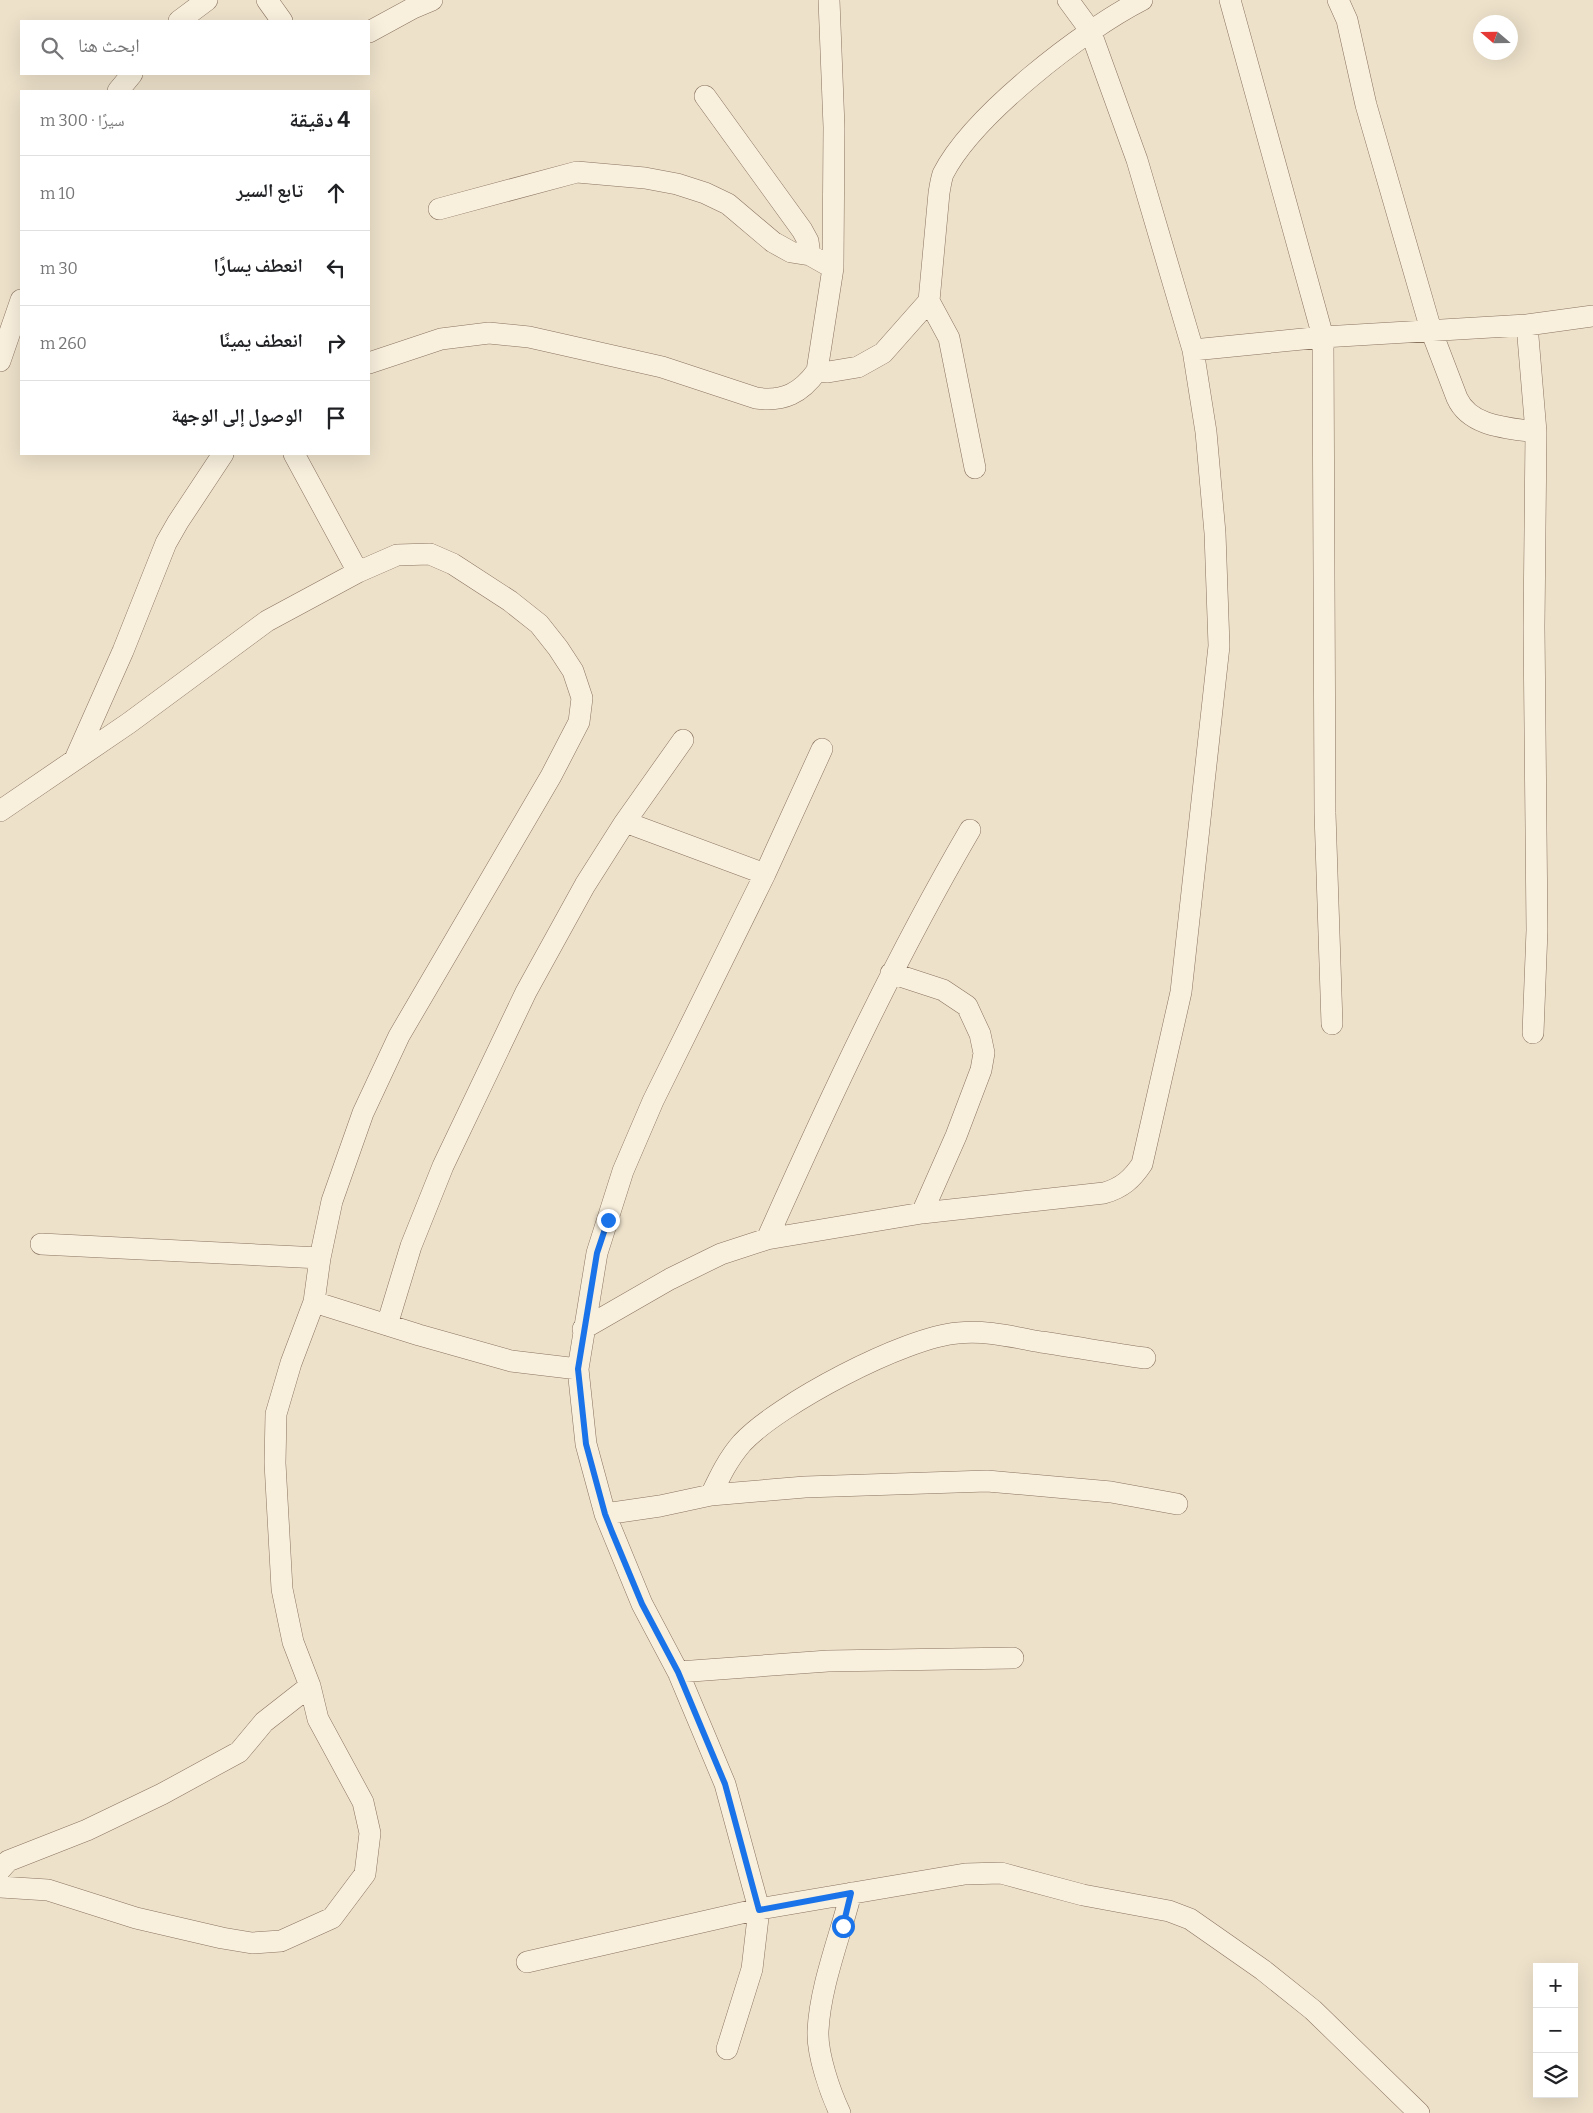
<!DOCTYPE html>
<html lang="ar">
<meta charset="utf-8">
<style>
body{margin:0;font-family:Bitter,"Noto Naskh Arabic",serif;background:#f2f2f2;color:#202124;direction:rtl}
.controls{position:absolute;right:15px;bottom:15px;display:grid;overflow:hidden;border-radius:0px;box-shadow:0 5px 20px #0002}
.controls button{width:45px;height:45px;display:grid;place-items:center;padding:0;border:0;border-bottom:1px solid #e0e0e0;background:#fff;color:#202124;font:25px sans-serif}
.compass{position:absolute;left:1473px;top:15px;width:45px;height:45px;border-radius:50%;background:#fff;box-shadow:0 5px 20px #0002;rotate:290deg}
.stop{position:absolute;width:15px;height:15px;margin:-11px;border:4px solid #1a73e8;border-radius:50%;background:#fff}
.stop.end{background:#1a73e8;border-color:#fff;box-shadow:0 1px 5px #0008}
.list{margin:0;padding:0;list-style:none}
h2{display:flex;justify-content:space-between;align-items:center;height:65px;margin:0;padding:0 20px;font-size:21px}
h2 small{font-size:16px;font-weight:400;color:#757577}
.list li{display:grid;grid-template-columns:32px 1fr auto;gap:15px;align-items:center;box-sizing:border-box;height:75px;padding:0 20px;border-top:1px solid #e0e0e0}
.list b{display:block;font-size:19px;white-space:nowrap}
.list em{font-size:16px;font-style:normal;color:#757577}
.icon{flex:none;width:28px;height:28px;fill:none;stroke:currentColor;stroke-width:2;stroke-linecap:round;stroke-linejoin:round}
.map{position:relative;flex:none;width:1593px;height:2113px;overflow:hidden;direction:ltr}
.search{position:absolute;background:#fff;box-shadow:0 5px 20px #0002;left:20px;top:20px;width:350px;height:55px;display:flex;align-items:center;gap:12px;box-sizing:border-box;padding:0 18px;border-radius:0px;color:#757577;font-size:19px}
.panel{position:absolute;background:#fff;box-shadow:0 5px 20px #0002;left:20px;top:90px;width:350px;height:365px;border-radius:0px;direction:rtl}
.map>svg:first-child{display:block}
</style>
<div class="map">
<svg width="1593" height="2113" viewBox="0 0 1593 2113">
<rect width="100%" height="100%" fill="#ede1ca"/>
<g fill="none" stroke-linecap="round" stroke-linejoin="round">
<!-- street casing -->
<g stroke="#89735f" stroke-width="22">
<path id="street" d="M267,0L282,21
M829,0L834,127L833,268L817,371L828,372L858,367L883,353L929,301L939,193C940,187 941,180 943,174C973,115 1083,30 1142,0
M1230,0L1323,337L1325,813L1332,1024
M1338,0L1347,20L1366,105L1431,330L1457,398C1470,427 1508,428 1536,432
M179,21L207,0
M369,32L413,8L432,0
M118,91L132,74
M705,96L802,230L808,241L810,255
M439,209L577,172L645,178L677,184L705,193L728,204L773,242L791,252L810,255L833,268
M929,301L949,338L975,468
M1527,325L1536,432L1534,627L1537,930L1533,1033
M1193,350L1323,337L1527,325L1593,316
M0,361L21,300
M369,363L441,339L489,333L529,337L662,367L756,398C784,402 801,393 817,371
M294,454L358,572
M76,757L123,651L166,543L178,522L223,454
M0,811L129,723L267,621L358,572L397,555L430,554L453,564L510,601L539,624L558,648L573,671L582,698L579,722L551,776L399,1036L363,1113L332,1201L320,1258L314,1302L291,1363L276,1414L275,1463L282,1589L293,1642L310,1686L318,1719L363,1802L370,1833L365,1874L332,1918L281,1941L252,1943L222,1938L136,1918L48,1890L0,1887
M625,822L765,874
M891,973L943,990L967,1006L980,1034L984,1053L981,1070L956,1136L922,1213
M767,1239C829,1100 893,962 970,830
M41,1244L320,1258
M314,1302L419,1335L511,1361L578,1369
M387,1325L411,1246L443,1166L526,992L585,885L625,822L683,740
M583,1329L670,1279L721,1254L767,1239L922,1213L1104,1193C1122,1188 1132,1179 1142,1164L1181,992L1219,646L1215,533L1206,432L1193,350L1137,160L1090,30L1068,0
M711,1495C720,1476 728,1459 742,1443C778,1404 905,1337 958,1333C986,1330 1013,1337 1041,1342C1075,1347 1110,1353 1145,1358
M605,1514L660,1506L711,1495L805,1487L987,1481L1111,1492L1177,1504
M678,1672L828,1661L1013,1658
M0,1870L8,1861L87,1830L162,1794L239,1752L264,1722L310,1686
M527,1962L759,1909L965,1874L1001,1873L1083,1895L1169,1911L1190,1919L1263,1970L1313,2010L1419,2113
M727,2049L752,1969L759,1909L725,1784L678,1672L642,1604L605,1514L586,1444L578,1369L597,1253L623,1171L653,1101L765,874L822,749
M840,2113C830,2092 817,2054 818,2031C820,1986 840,1937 851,1893"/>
</g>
<!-- street -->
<use href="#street" stroke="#f8efdd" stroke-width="21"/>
</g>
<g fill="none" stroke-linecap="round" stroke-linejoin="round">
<!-- route -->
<path stroke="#1a73e8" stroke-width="6" d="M608,1220L597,1253L578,1369L586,1444L605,1514L612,1532L642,1604L678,1672L725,1784L759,1910L851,1893L843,1926"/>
</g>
</svg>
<div class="controls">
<button>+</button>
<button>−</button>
<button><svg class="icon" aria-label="layers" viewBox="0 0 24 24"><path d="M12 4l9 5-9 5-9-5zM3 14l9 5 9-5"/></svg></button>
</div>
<svg class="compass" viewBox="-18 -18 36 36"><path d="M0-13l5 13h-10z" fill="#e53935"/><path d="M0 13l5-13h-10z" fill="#757577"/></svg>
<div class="stop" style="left:843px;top:1926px"></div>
<div class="stop end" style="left:608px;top:1220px"></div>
<div class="search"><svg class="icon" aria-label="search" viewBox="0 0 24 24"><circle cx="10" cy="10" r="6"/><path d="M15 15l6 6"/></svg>ابحث هنا</div>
<section class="panel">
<h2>4 دقيقة<small>سيرًا · 300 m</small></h2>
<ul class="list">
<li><svg class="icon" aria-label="ahead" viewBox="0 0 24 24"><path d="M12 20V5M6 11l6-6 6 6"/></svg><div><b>تابع السير</b></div><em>10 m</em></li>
<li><svg class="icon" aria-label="left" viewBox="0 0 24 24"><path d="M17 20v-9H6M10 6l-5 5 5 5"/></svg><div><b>انعطف يسارًا</b></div><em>30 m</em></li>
<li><svg class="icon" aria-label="right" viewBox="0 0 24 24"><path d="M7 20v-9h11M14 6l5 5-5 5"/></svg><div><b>انعطف يمينًا</b></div><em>260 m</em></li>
<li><svg class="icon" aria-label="arrive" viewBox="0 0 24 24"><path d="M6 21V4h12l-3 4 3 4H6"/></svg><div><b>الوصول إلى الوجهة</b></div></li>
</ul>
</section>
</div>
